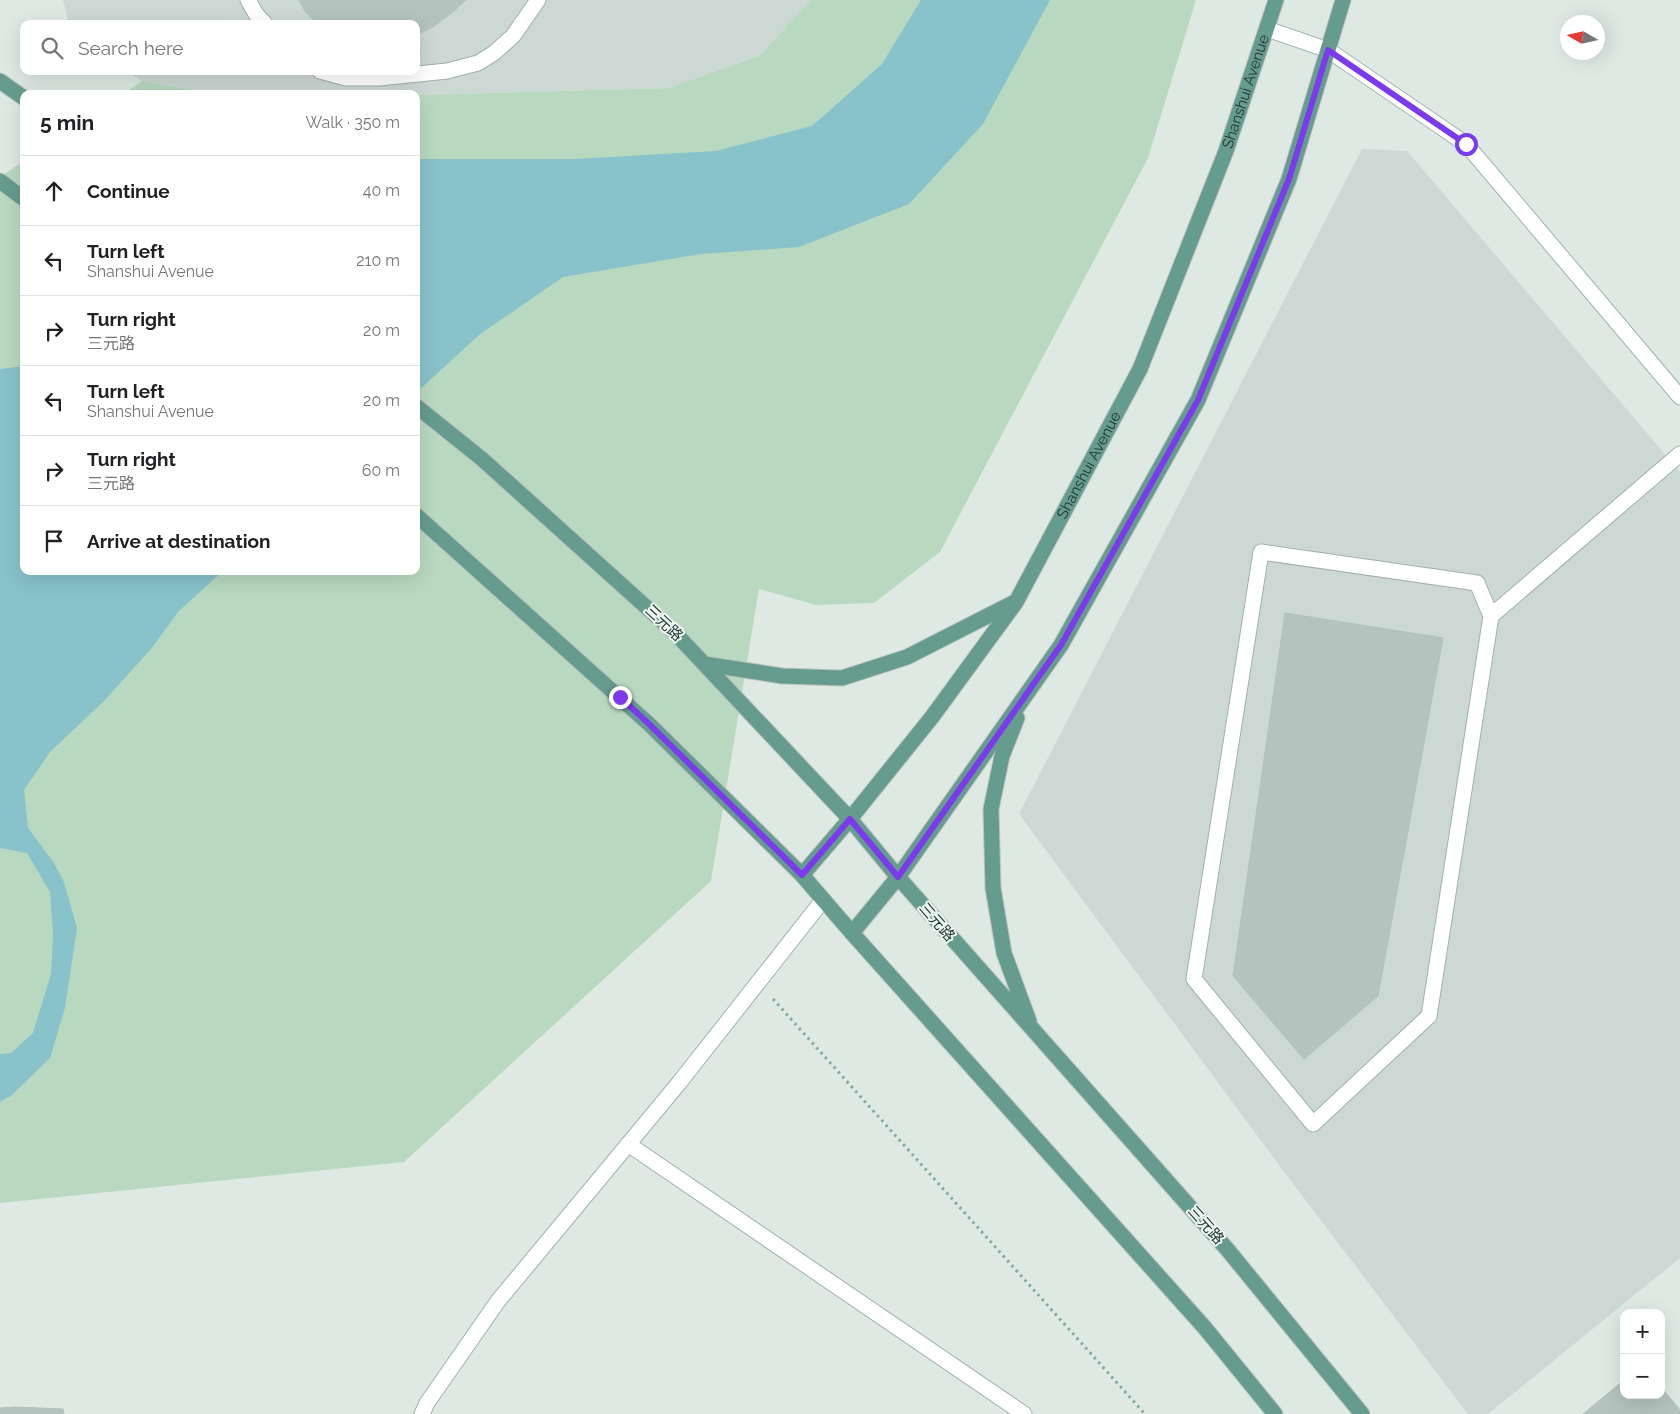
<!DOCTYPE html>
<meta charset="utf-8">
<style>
body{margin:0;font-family:Raleway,"Noto Sans SC",sans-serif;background:#f6f6f6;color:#202124}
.controls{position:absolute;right:15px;bottom:15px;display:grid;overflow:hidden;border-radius:10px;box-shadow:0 5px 20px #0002}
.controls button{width:45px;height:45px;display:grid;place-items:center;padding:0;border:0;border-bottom:1px solid #e0e0e0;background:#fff;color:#202124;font:25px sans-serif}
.compass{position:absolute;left:1560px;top:15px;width:45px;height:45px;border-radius:50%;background:#fff;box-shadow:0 5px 20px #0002;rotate:279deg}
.stop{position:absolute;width:15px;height:15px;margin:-11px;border:4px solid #7c3aed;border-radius:50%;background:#fff}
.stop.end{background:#7c3aed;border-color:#fff;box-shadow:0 1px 5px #0008}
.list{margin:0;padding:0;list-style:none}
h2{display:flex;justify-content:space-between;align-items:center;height:65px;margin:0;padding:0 20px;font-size:21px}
h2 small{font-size:16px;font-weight:400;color:#757577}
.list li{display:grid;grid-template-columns:32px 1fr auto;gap:15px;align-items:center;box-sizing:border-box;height:70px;padding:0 20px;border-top:1px solid #e0e0e0}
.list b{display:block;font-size:19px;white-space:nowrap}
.list p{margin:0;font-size:16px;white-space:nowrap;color:#757577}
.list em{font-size:16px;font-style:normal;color:#757577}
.icon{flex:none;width:28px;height:28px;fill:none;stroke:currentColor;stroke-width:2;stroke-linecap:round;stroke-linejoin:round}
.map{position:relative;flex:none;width:1680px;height:1414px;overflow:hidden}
.search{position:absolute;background:#fff;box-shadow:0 5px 20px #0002;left:20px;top:20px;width:400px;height:55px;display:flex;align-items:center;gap:12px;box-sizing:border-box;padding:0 18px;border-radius:10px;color:#757577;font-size:19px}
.panel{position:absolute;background:#fff;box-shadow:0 5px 20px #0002;left:20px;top:90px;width:400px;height:485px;border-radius:10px}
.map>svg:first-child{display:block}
</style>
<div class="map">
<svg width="1680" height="1414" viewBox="0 0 1680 1414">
<rect width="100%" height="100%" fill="#dee9e4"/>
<!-- built -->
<path fill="#ccd8d3" d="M63,0H811L759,56L668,88L416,95L219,94L142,81L126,71H416V24H69Z
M1362,149L1407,151L1680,472V1258L1488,1414H1468L1288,1177L1019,814Z"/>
<!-- green -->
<path fill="#b8d9c0" d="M811,0H1196L1148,158L940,552L874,603L816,605L759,589L711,881L404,1162L0,1203V177L24,161V571H416V95L668,88L759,56Z
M142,81L219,94H123Z"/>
<!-- water -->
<path fill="#88c2cb" d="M921,0H1050L983,124L909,204L799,247L701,254L563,277L479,335L416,393V159H575L716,151L812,126L882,64Z
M24,366V571H223L178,612L151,649L104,701L50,752L24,790L28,828L54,863L64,882L77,928L65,1008L50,1058L12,1095L0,1102V1054L11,1053L33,1033L51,974L53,934L50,892L27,853L0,848V369Z"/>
<!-- building -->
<path fill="#b4c3bd" stroke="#b1c2ba" d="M299,0H466L454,11L433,27L416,35V24H317L305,11Z
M1285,613L1443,638L1378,996L1304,1059L1233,976Z
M1624,1380V1395H1661V1387L1680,1410V1414H1583Z
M14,1407L63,1409L64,1414H0V1408Z"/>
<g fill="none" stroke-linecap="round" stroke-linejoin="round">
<!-- lane casing -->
<g stroke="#a2b0ab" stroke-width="17">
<path id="lane" d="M248,0L256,14L265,24
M320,71L346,78H379L447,71L478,63L494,53L513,36L538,0
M1491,616L1429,1016L1313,1124L1194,979L1261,552L1477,583L1491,616L1680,454
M628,1144L1024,1414
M422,1414L427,1403L498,1301L679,1083L823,900"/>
</g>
<!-- secondary casing -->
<g stroke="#9eb4ab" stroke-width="17">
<path id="secondary" d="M1267,29L1328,50L1466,144L1680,397"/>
</g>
<!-- primary casing -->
<g stroke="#bcc3c1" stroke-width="17">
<g id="primary">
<path d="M0,81L24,98"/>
<path d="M0,181L24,199"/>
<path d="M416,406L482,459L675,633L850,819L898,877L1227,1249L1362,1414"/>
<path d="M416,515L649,724L802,875L852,933L1205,1328L1275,1414"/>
<path d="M705,664L782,676L842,678L907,657L1013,603"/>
<path d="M1017,718L1002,756L991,809L993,888L1004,953L1029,1021"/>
<path id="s1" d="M802,875L850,819L932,717L1016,602L1140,369L1226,151L1276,0"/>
<path d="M852,933L898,877L1061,645L1198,400L1289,179L1343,0"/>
</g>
</g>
<!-- path -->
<path stroke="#80aa9d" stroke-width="3" stroke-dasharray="2.5 4" stroke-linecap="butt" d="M773,999L1145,1414"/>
<!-- lane -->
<use href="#lane" stroke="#fff" stroke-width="15"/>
<!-- secondary -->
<use href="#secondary" stroke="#fff" stroke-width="15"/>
<!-- primary -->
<use href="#primary" stroke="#659c8d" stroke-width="15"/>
</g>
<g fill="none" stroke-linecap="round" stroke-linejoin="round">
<!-- route -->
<path stroke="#7c3aed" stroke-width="6" d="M620,697L649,724L802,875L850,819L898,877L1061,645L1198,400L1289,179L1328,50L1466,144"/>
</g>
<g text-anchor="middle" stroke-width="4" stroke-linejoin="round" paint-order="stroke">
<!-- street labels -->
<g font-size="15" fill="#213731" stroke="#eef6f2">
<text dy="5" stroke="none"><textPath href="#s1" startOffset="908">Shanshui Avenue</textPath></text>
<text dy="5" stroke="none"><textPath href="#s1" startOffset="502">Shanshui Avenue</textPath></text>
<text transform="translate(664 623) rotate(43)" y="5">三元路</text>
<text transform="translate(937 922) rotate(49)" y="5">三元路</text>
<text transform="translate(1206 1225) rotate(48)" y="5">三元路</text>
</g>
</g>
</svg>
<div class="controls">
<button>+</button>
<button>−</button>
</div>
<svg class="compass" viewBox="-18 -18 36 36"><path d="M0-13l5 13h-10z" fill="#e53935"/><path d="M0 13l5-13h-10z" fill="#757577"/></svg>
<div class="stop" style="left:1466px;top:144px"></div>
<div class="stop end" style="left:620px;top:697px"></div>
<div class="search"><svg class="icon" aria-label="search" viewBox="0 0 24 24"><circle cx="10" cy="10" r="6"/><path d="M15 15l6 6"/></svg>Search here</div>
<section class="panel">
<h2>5 min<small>Walk · 350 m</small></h2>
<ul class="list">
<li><svg class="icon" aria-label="ahead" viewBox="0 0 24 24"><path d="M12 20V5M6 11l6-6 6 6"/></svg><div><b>Continue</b></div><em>40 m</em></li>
<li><svg class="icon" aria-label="left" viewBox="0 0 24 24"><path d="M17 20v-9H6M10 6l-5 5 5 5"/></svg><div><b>Turn left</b><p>Shanshui Avenue</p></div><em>210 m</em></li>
<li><svg class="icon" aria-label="right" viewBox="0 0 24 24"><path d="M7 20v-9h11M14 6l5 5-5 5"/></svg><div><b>Turn right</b><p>三元路</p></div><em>20 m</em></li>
<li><svg class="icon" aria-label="left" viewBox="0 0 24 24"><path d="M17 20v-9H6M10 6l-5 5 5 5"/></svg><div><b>Turn left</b><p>Shanshui Avenue</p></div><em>20 m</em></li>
<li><svg class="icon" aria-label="right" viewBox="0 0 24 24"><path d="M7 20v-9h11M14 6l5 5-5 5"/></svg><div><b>Turn right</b><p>三元路</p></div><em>60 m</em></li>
<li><svg class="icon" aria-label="arrive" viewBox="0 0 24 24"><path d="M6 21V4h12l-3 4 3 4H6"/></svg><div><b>Arrive at destination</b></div></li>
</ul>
</section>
</div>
